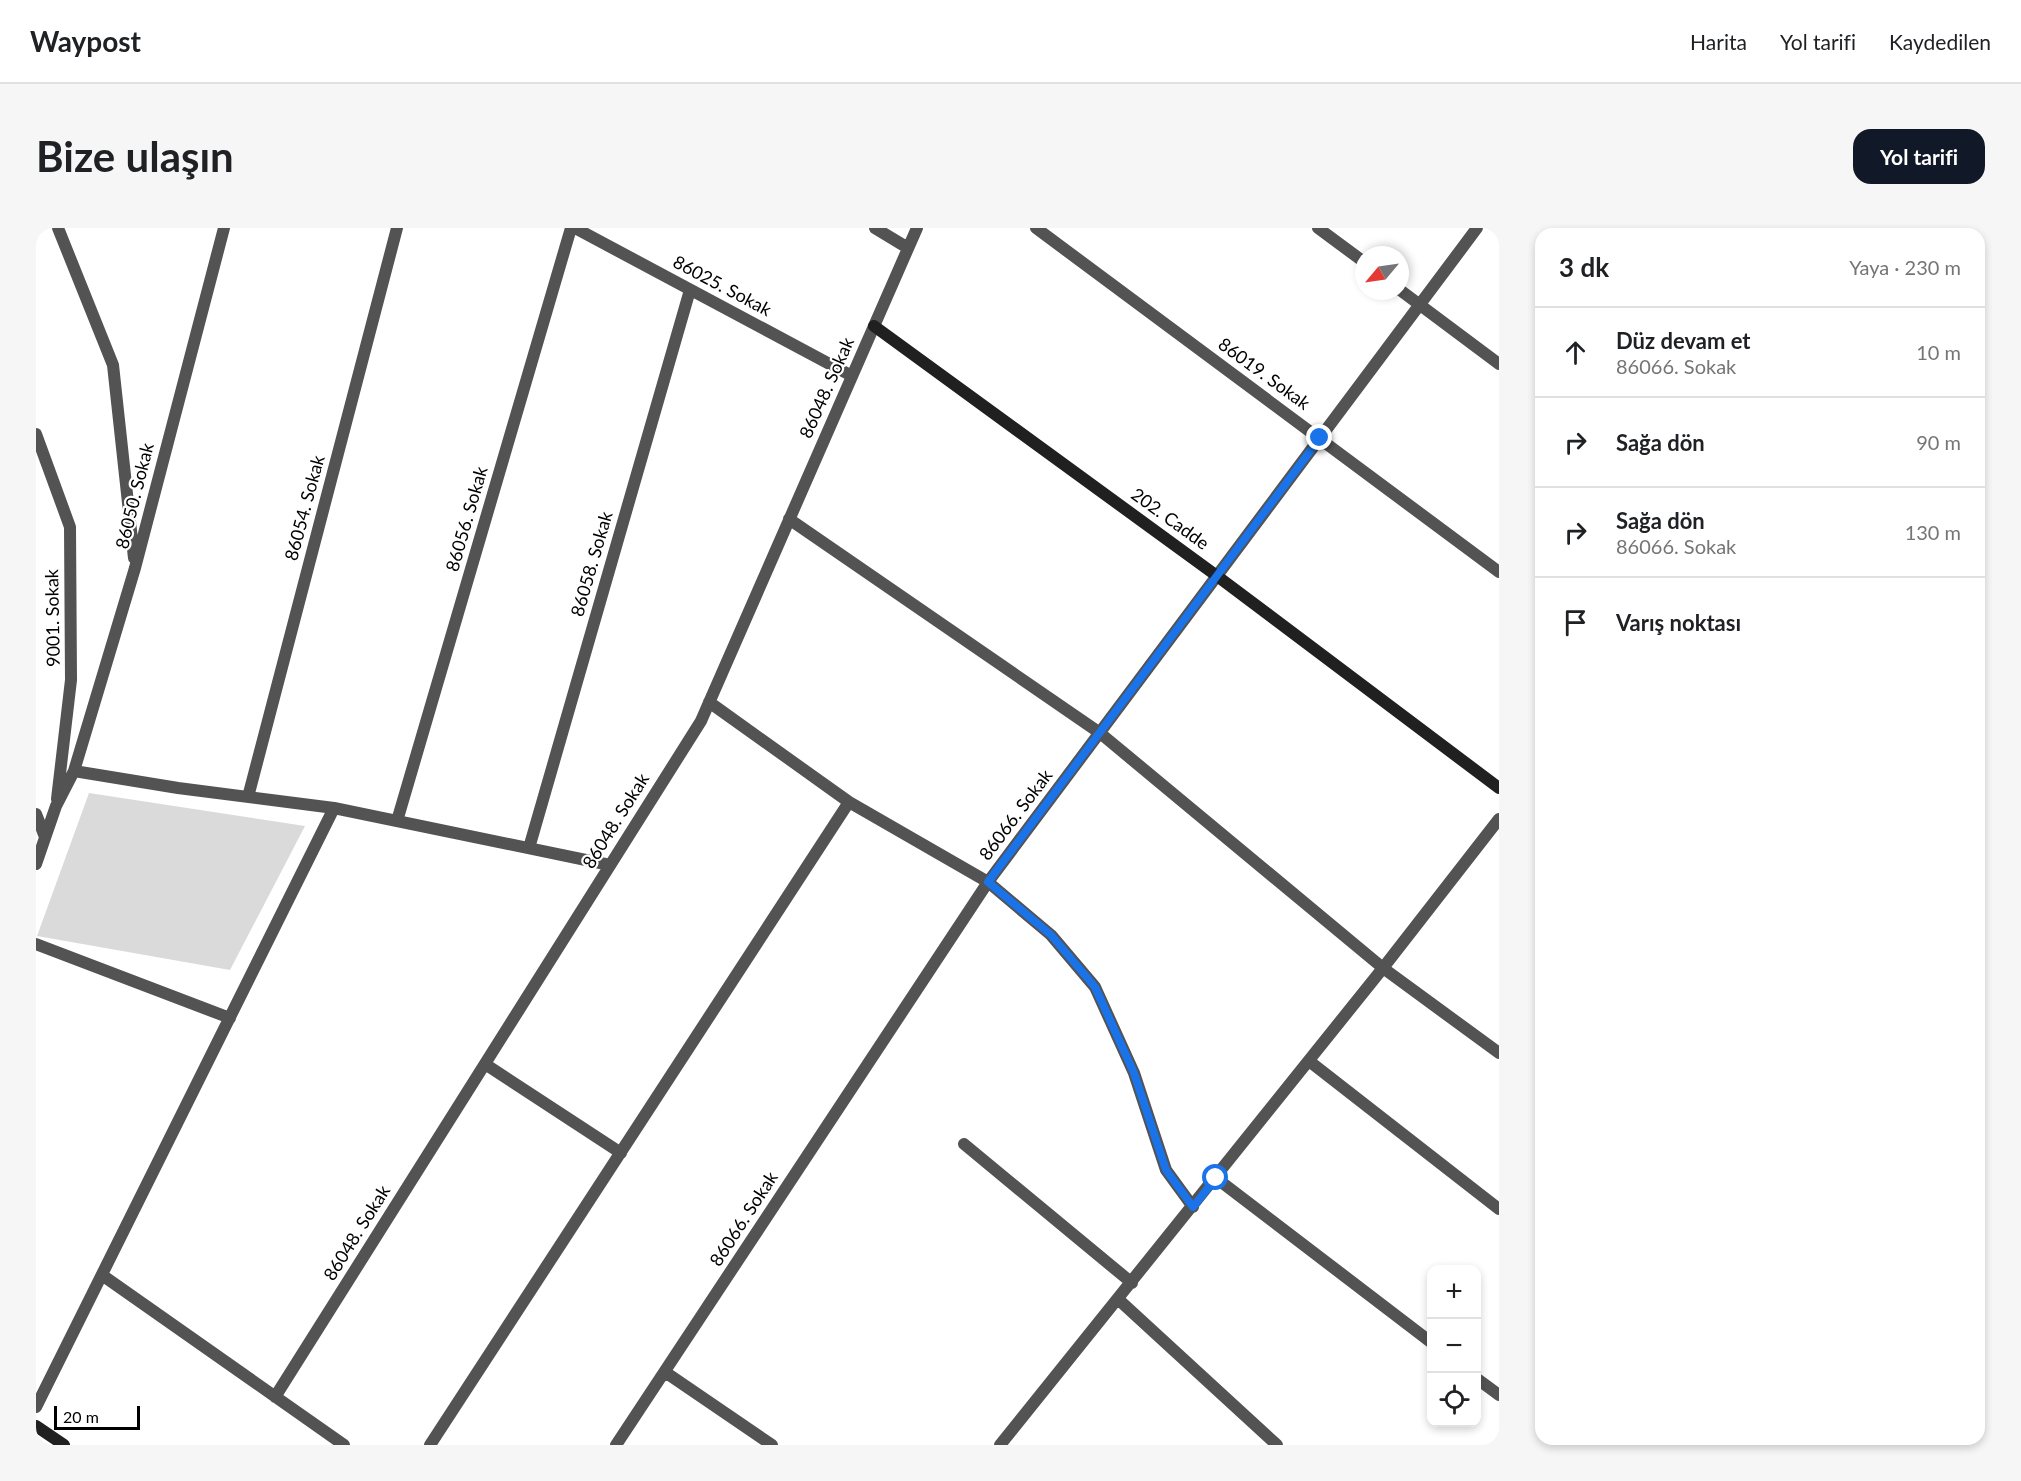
<!DOCTYPE html>
<html lang="tr">
<meta charset="utf-8">
<style>
body{margin:0;font-family:Lato,sans-serif;background:#f6f6f6;color:#202124}
.controls{position:absolute;right:18px;bottom:18px;display:grid;overflow:hidden;border-radius:12px;box-shadow:0 3px 9px #0003}
.controls button{width:54px;height:54px;display:grid;place-items:center;padding:0;border:0;border-bottom:2px solid #e0e0e0;background:#fff;color:#202124;font:30px sans-serif}
.compass{position:absolute;left:1319px;top:18px;width:54px;height:54px;border-radius:50%;background:#fff;box-shadow:0 3px 9px #0003;rotate:241deg}
.scale{position:absolute;left:18px;bottom:15px;width:86px;box-sizing:border-box;padding-left:6px;border:3px solid #000;border-top:0;font-size:16px;line-height:21px;white-space:nowrap;color:#000;-webkit-text-stroke:4px #fff;paint-order:stroke}
.stop{position:absolute;width:18px;height:18px;margin:-14px;border:4px solid #1a73e8;border-radius:50%;background:#fff}
.stop.end{background:#1a73e8;border-color:#fff;box-shadow:0 2px 6px #0008}
.list{margin:0;padding:0;list-style:none}
h2{display:flex;justify-content:space-between;align-items:center;height:78px;margin:0;padding:0 24px;font-size:26px}
h2 small{font-size:20px;font-weight:400;color:#757577}
.list li{display:grid;grid-template-columns:39px 1fr auto;gap:18px;align-items:center;box-sizing:border-box;height:90px;padding:0 24px;border-top:2px solid #e0e0e0}
.list b{display:block;font-size:22px;white-space:nowrap}
.list p{margin:0;font-size:20px;white-space:nowrap;color:#757577}
.list em{font-size:20px;font-style:normal;color:#757577}
.icon{flex:none;width:33px;height:33px;fill:none;stroke:currentColor;stroke-width:2;stroke-linecap:round;stroke-linejoin:round}
.map{position:relative;flex:none;width:1463px;height:1217px;overflow:hidden;border-radius:18px}
header{display:flex;align-items:center;gap:36px;box-sizing:border-box;height:84px;padding:0 30px;background:#fff;border-bottom:2px solid #e0e0e0}
header strong{font-size:28px}
nav{display:flex;gap:33px;margin-inline-start:auto;font-size:21px}
.intro{display:flex;align-items:center;justify-content:space-between;box-sizing:border-box;height:144px;padding:0 36px}
h1{margin:0;font-size:42px}
.button{padding:15px 27px;border-radius:18px;background:#111827;color:#fff;font-size:21px;font-weight:700}
main{display:flex;gap:36px;padding:0 36px}
aside{flex:1;background:#fff;border-radius:18px;box-shadow:0 3px 9px #0003}
.map>svg:first-child{display:block}
</style>
<header>
<strong>Waypost</strong>
<nav><a>Harita</a><a>Yol tarifi</a><a>Kaydedilen</a></nav>
</header>
<div class="intro"><h1>Bize ulaşın</h1><a class="button">Yol tarifi</a></div>
<main>
<div class="map">
<svg width="1463" height="1217" viewBox="0 0 1463 1217">
<rect width="100%" height="100%" fill="#fff"/>
<!-- green -->
<path fill="#dadada" d="M53,565L269,598L194,742L1,708Z"/>
<g fill="none" stroke-linecap="round" stroke-linejoin="round">
<!-- street -->
<path stroke="#535353" stroke-width="12" d="M22,0L77,137L98,330
M539,0L816,148
M839,0L872,20
M1000,0L1463,344
M1282,0L1328,34
M1364,62L1463,136
M0,206L34,299L35,452L21,571
M753,291L1064,505L1347,740L1463,825
M673,474L813,574L952,654L1015,707L1059,759L1098,845L1130,942L1157,979
M38,543L99,340L188,0
M212,569L361,0
M0,586L9,609
M361,593L535,0
M493,620L654,62
M0,636L20,578L38,543L142,560L298,580L574,637
M0,716L194,790
M1273,833L1463,981
M449,836L585,925
M928,916L1096,1055
M1180,950L1396,1115
M66,1047L308,1217
M1083,1072L1241,1217
M629,1144L736,1217
M1440,1150L1463,1167
M239,1169L665,493L881,0
M0,1179L298,580
M394,1217L813,574
M580,1217L952,654L1441,0
M964,1217L1347,740L1463,591"/>
<!-- secondary -->
<path stroke="#202020" stroke-width="12" d="M838,98L1181,348L1463,560
M0,1198L28,1217"/>
</g>
<g fill="none" stroke-linecap="round" stroke-linejoin="round">
<!-- route -->
<path stroke="#1a73e8" stroke-width="8" d="M1180,950L1157,979L1130,942L1098,845L1059,759L1015,707L952,654L1284,210"/>
</g>
<g text-anchor="middle" stroke-width="4.5" stroke-linejoin="round" paint-order="stroke">
<!-- street labels -->
<g font-size="18" fill="#000" stroke="#fff">
<text transform="translate(686 58) rotate(28)" y="6">86025. Sokak</text>
<text transform="translate(1228 146) rotate(36)" y="6">86019. Sokak</text>
<text transform="translate(791 160) rotate(-66)" y="6">86048. Sokak</text>
<text transform="translate(99 268) rotate(-76)" y="6">86050. Sokak</text>
<text transform="translate(269 280) rotate(-75)" y="6">86054. Sokak</text>
<text transform="translate(431 291) rotate(-74)" y="6">86056. Sokak</text>
<text transform="translate(1134 291) rotate(36)" y="6">202. Cadde</text>
<text transform="translate(556 336) rotate(-74)" y="6">86058. Sokak</text>
<text transform="translate(17 390) rotate(-91)" y="6">9001. Sokak</text>
<text transform="translate(980 587) rotate(-53)" y="6">86066. Sokak</text>
<text transform="translate(580 593) rotate(-58)" y="6">86048. Sokak</text>
<text transform="translate(708 991) rotate(-57)" y="6">86066. Sokak</text>
<text transform="translate(321 1005) rotate(-58)" y="6">86048. Sokak</text>
</g>
</g>
</svg>
<div class="controls">
<button>+</button>
<button>−</button>
<button><svg class="icon" aria-label="locate" viewBox="0 0 24 24"><circle cx="12" cy="12" r="6"/><path d="M12 2v4M12 18v4M2 12h4M18 12h4"/></svg></button>
</div>
<svg class="compass" viewBox="-18 -18 36 36"><path d="M0-13l5 13h-10z" fill="#e53935"/><path d="M0 13l5-13h-10z" fill="#757577"/></svg>
<div class="scale">20 m</div>
<div class="stop" style="left:1180px;top:950px"></div>
<div class="stop end" style="left:1284px;top:210px"></div>
</div>
<aside>
<h2>3 dk<small>Yaya · 230 m</small></h2>
<ul class="list">
<li><svg class="icon" aria-label="ahead" viewBox="0 0 24 24"><path d="M12 20V5M6 11l6-6 6 6"/></svg><div><b>Düz devam et</b><p>86066. Sokak</p></div><em>10 m</em></li>
<li><svg class="icon" aria-label="right" viewBox="0 0 24 24"><path d="M7 20v-9h11M14 6l5 5-5 5"/></svg><div><b>Sağa dön</b></div><em>90 m</em></li>
<li><svg class="icon" aria-label="right" viewBox="0 0 24 24"><path d="M7 20v-9h11M14 6l5 5-5 5"/></svg><div><b>Sağa dön</b><p>86066. Sokak</p></div><em>130 m</em></li>
<li><svg class="icon" aria-label="arrive" viewBox="0 0 24 24"><path d="M6 21V4h12l-3 4 3 4H6"/></svg><div><b>Varış noktası</b></div></li>
</ul>
</aside>
</main>
